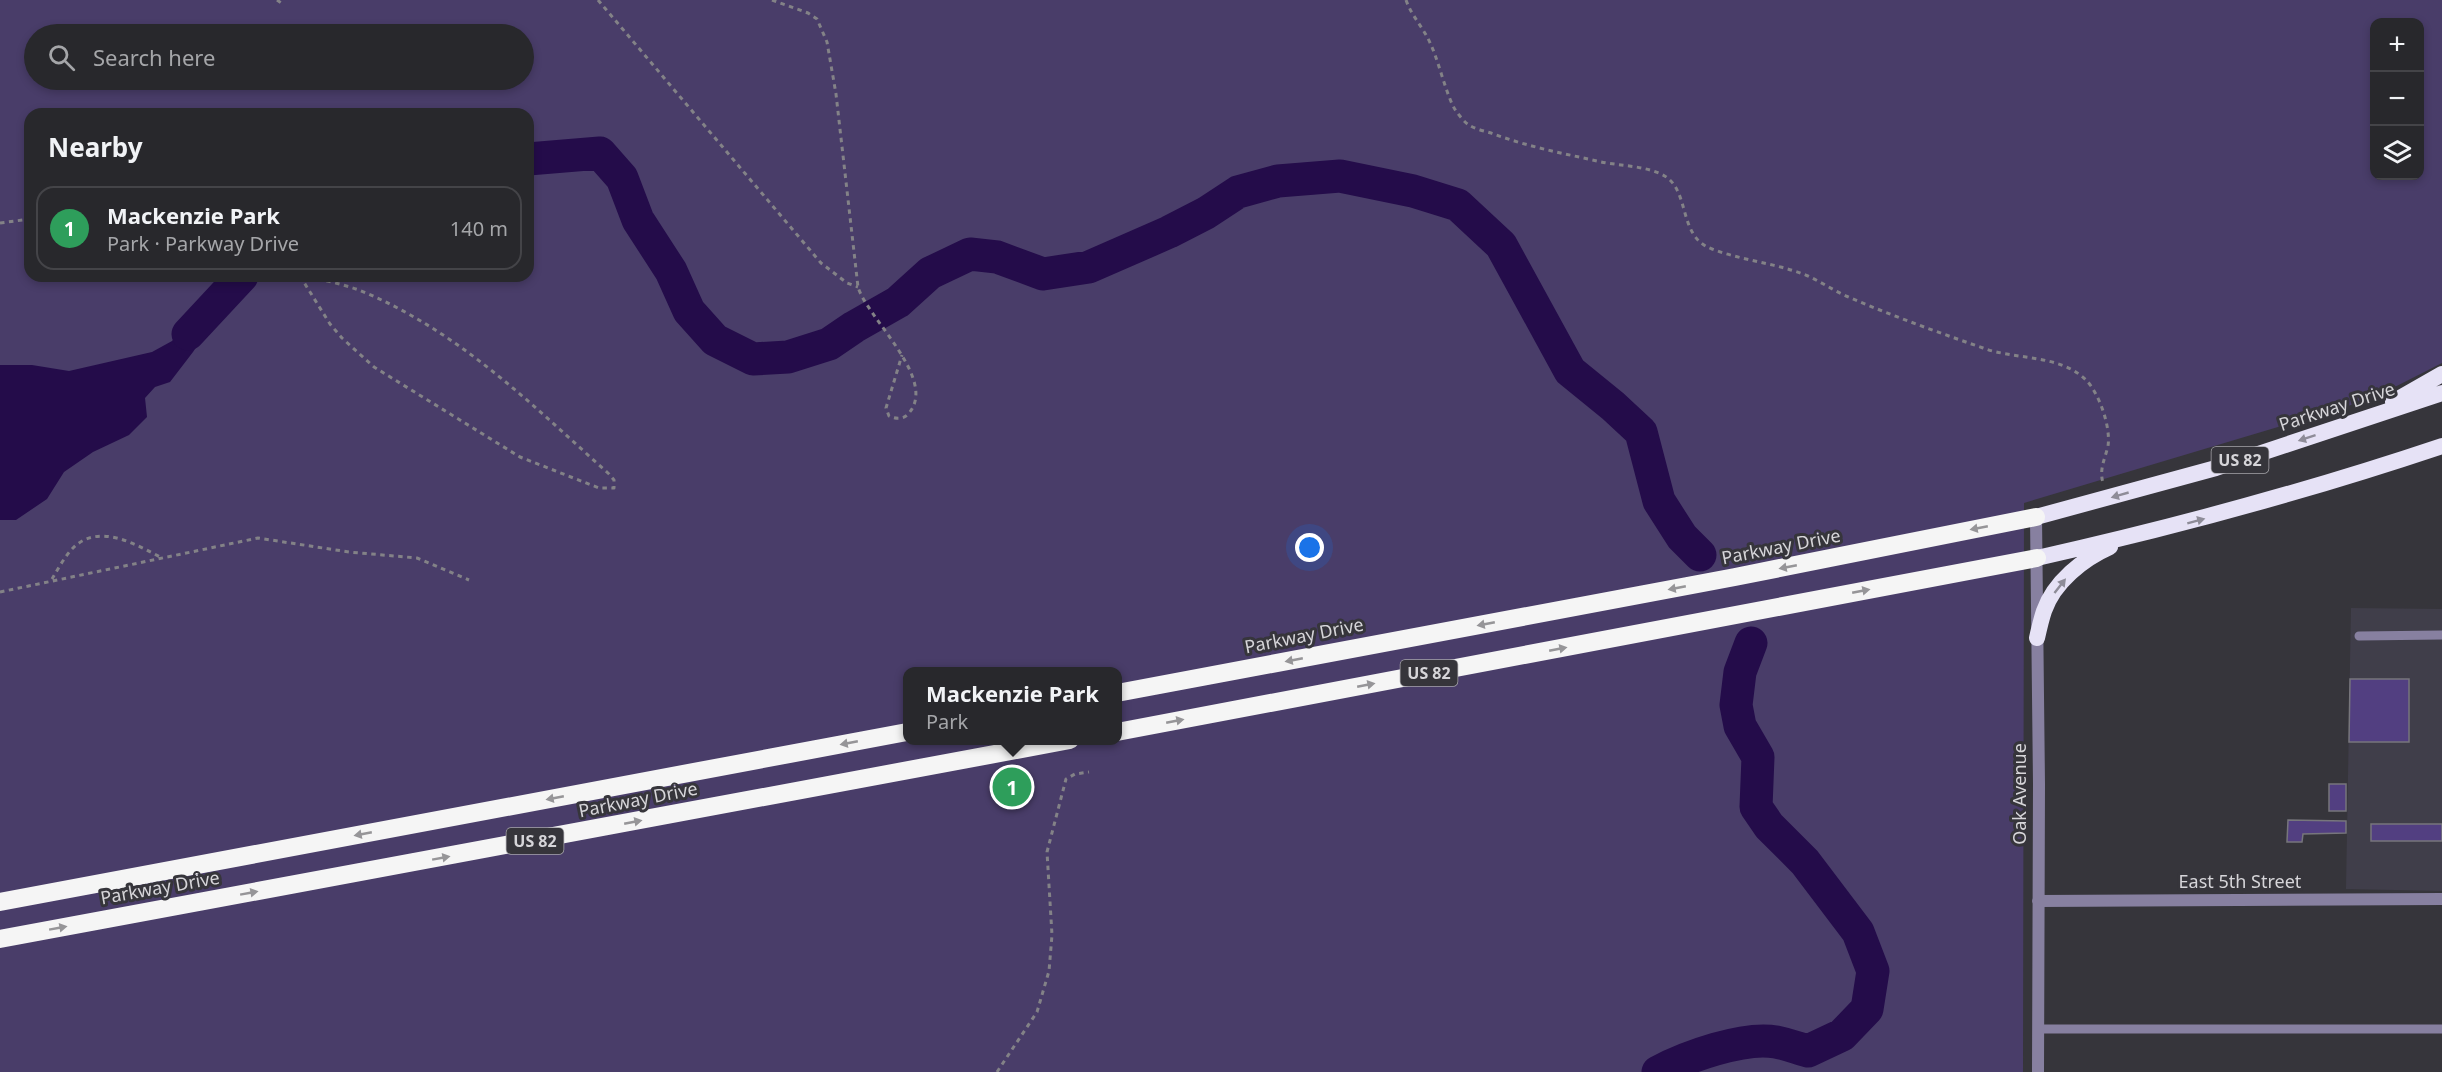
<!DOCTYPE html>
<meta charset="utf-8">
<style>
body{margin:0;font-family:"Noto Sans",sans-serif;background:#343438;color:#f1f3f6}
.controls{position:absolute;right:18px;top:18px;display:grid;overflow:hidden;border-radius:12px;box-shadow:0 3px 9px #0003}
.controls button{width:54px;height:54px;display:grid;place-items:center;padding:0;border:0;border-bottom:2px solid #444448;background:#28282c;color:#f1f3f6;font:30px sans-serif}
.you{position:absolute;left:1310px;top:548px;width:21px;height:21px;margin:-15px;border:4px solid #fff;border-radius:50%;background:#1a73e8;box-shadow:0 0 0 9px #1a73e833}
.badge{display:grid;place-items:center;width:39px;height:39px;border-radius:50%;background:#1a73e8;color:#fff;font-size:20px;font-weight:700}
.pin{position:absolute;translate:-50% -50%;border:3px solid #fff;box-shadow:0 2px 6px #0006}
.popup{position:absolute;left:903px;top:667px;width:219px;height:78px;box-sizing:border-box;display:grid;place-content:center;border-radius:12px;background:#28282c;filter:drop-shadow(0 2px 4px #0005);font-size:20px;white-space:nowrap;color:#a5a6a9}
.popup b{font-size:22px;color:#f1f3f6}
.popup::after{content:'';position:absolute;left:50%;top:100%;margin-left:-12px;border:12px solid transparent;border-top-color:#28282c}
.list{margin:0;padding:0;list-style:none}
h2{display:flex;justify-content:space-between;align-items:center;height:78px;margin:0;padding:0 24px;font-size:26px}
h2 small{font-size:20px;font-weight:400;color:#a5a6a9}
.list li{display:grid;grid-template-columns:39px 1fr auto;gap:18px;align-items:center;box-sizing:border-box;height:84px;margin:0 12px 12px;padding:0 12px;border:2px solid #444448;border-radius:18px}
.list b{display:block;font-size:22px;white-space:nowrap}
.list p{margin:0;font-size:20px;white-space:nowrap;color:#a5a6a9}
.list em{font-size:20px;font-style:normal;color:#a5a6a9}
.icon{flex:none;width:33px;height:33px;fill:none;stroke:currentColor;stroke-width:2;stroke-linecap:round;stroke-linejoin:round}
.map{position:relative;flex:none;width:2442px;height:1072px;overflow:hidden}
.search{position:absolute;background:#28282c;box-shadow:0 3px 9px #0003;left:24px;top:24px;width:510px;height:66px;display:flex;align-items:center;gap:15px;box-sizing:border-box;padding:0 21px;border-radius:33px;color:#a5a6a9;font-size:22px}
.panel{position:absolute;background:#28282c;box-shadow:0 3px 9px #0003;left:24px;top:108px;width:510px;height:174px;border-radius:18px}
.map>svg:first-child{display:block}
</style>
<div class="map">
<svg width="2442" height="1072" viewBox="0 0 2442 1072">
<rect width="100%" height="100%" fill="#36353b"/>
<!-- built -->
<path fill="#403e4a" d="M2351,608L2442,609V891L2346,889Z"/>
<!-- green -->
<path fill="#493d69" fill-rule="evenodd" d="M0,0H2442V363L2371,399L2024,503L2023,1072H0ZM2374,22H2420V176H2374ZM34,34H524V80H34ZM30,114H528V276H30ZM907,672H1117V740H907Z"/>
<!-- water -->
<path fill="#240c4a" d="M221,293L217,316L193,352L170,382L155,387L145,398L147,417L129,435L93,452L64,472L47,499L16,520H0V365H32L69,371L152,352L172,341L200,307Z"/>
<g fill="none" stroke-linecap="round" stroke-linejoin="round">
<!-- river -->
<path stroke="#240c4a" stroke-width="33" d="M528,159L600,153L622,178L638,220L671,271L689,311L715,340L753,359L788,357L829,344L854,327L898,302L930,273L970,254L997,257L1043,274L1089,267L1169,232L1206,213L1238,192L1278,181L1340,176L1413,191L1458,205L1501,245L1570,371L1613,406L1641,432L1659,501L1682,537L1700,555
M188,334L242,276
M1658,1072C1686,1057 1744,1036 1776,1042C1787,1044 1797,1048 1808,1051L1842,1035L1867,1009L1873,971L1858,932L1805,862L1769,826L1756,807L1758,757L1740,726L1736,705L1740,672L1751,643"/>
</g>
<!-- building -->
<path fill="#523f81" stroke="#77767c" stroke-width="1.5" d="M2350,679H2409V742H2349Z
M2329,784H2346V811H2329Z
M2288,820L2346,821V833L2303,834L2302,842H2287Z
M2371,824H2442V841H2371Z"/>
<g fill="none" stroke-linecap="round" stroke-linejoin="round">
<!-- path -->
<path stroke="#838287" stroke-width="3" stroke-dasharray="4.5 4.5" stroke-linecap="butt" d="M277,0L284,5
M598,0L821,263L847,283L858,287
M772,0L808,13L817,19L827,42L836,94L858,287C867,318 938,379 909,413C904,420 895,419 889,416L886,408L902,355
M1406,0C1412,17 1424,28 1431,45C1439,62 1447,98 1456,111C1459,115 1465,123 1469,125C1475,129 1484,131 1491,133C1525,146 1561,153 1597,161C1618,166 1641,165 1661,174C1692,188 1676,236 1712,249C1743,261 1777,263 1808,276C1821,282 1833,290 1846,296C1890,315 1937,332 1983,348C2015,360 2060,354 2086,380C2099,393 2111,427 2108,446C2105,459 2099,469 2103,483
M0,223L30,219
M300,276L330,324L342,338L374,367L520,457L599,488H614V480L609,474C530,403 459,331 359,290C342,284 323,280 306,276
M52,579C58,569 65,556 73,548C99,522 137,545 162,558
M0,592L258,538L349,552L417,558L469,580
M997,1072L1037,1012L1049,971L1052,935L1047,852L1066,779L1075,774L1089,772"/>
<!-- service -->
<path stroke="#8780a0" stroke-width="9" d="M2359,636L2442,635
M2038,1029H2442"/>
<!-- minor -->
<path stroke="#8780a0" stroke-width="12" d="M2036,517L2039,784L2038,1072
M2038,901L2442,899"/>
<!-- trunk -->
<path stroke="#e6e2f6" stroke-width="16" d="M2393,402L2442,374
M2036,517L2216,468L2442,393
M2037,558C2175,527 2308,491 2442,446
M2037,638C2039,629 2041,620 2044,611C2054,582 2083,559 2110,547"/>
<!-- motorway -->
<path stroke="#f5f5f5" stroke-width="18" d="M1117,693L1735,577L2036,517
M1117,732L2037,558
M0,902L907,732
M0,939L1070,740"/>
</g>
<!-- one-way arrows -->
<defs><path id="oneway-solid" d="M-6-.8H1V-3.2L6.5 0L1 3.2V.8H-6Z" transform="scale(1.5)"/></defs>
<g fill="#8e8c98">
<use href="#oneway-solid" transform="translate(2307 438) rotate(162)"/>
<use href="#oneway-solid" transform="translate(2120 495) rotate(164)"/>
<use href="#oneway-solid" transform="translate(2196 521) rotate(-15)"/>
<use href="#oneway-solid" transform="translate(2060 586) rotate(-52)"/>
</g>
<g fill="#969598">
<use href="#oneway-solid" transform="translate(1979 528) rotate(169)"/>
<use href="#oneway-solid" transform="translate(1788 567) rotate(169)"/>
<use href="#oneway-solid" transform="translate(1677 588) rotate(169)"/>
<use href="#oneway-solid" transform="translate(1861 591) rotate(-11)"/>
<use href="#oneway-solid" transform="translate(1486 624) rotate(169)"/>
<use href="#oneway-solid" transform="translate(1558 649) rotate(-11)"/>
<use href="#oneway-solid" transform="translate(1294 660) rotate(169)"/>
<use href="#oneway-solid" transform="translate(1366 685) rotate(-11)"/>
<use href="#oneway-solid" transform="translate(1175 721) rotate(-11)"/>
<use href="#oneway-solid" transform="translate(849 743) rotate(169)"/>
<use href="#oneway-solid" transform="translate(555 798) rotate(169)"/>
<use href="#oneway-solid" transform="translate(633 822) rotate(-11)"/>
<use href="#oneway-solid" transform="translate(363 834) rotate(169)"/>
<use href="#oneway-solid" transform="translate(441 858) rotate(-10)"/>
<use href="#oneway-solid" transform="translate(249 893) rotate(-10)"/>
<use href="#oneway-solid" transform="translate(58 928) rotate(-10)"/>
</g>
<g text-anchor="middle" stroke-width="6" stroke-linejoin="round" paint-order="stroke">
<!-- shield labels -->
<g fill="#36353b" stroke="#a6a5aa" stroke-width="1.5">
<rect x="2211.5" y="447" width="57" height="26" rx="4.5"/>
<rect x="1400.5" y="660" width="57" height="26" rx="4.5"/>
<rect x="506.5" y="828" width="57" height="26" rx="4.5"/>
</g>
<g font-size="16" font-weight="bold" fill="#d6d5d9">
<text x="2240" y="466">US 82</text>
<text x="1429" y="679">US 82</text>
<text x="535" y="847">US 82</text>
</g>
<!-- street labels -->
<g font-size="18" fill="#d6d5d9" stroke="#36353b">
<text transform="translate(2337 407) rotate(-18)" y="6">Parkway Drive</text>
<text transform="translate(1781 547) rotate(-11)" y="6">Parkway Drive</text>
<text transform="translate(1304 636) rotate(-11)" y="6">Parkway Drive</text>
<text transform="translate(2020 794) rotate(-90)" y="6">Oak Avenue</text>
<text transform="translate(638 800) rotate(-11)" y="6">Parkway Drive</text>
<text x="2240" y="888">East 5th Street</text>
<text transform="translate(160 888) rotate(-10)" y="6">Parkway Drive</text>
</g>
</g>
</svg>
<div class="controls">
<button>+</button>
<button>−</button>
<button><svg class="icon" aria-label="layers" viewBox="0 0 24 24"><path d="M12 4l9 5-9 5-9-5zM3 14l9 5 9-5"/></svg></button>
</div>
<div class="you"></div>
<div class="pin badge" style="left:1012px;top:787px;background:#2e9e5b">1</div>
<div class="popup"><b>Mackenzie Park</b>Park</div>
<div class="search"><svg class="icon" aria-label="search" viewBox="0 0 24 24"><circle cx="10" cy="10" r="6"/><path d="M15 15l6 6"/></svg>Search here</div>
<section class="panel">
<h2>Nearby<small></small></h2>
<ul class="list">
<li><span class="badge" style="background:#2e9e5b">1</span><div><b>Mackenzie Park</b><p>Park · Parkway Drive</p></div><em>140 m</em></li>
</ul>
</section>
</div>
